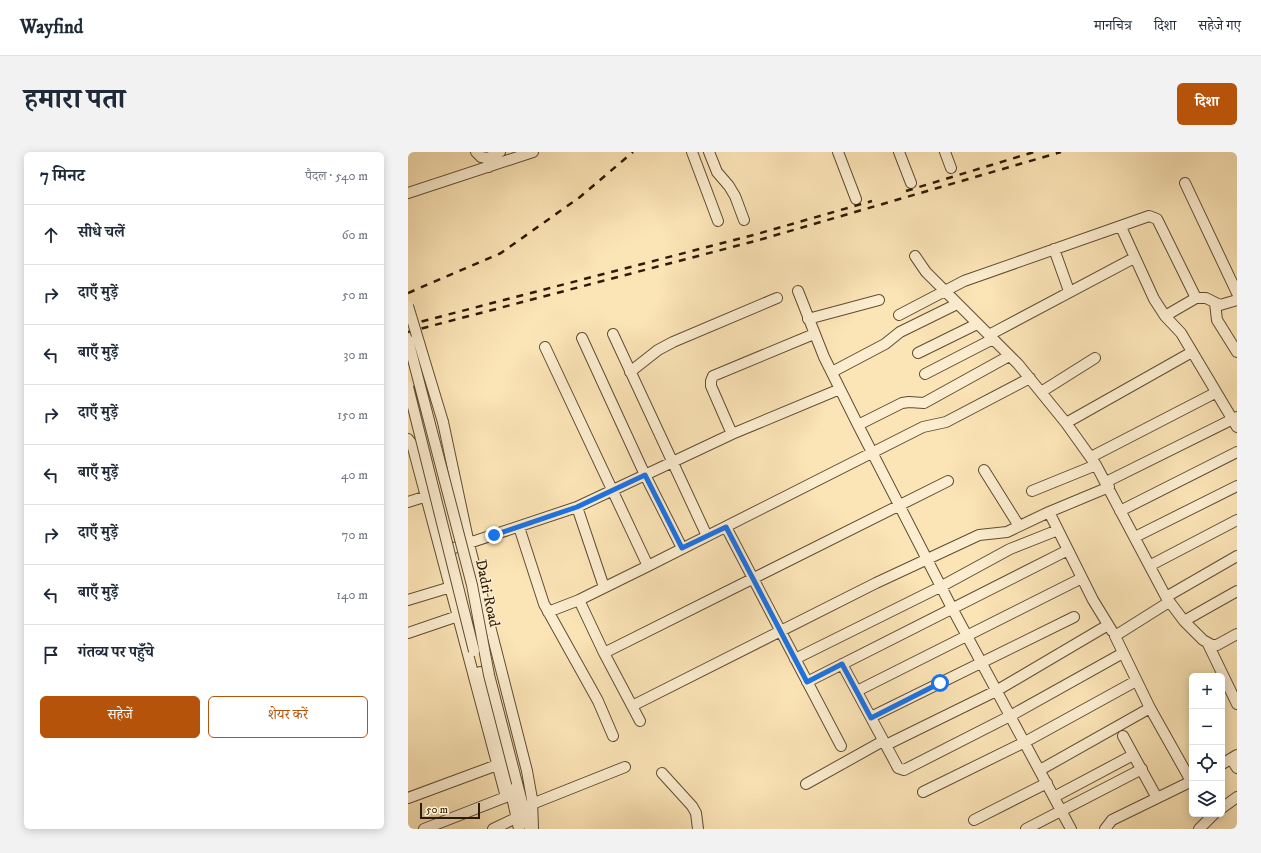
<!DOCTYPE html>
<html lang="hi">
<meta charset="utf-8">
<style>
body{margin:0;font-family:"IM FELL DW Pica","Noto Serif Devanagari",serif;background:#f2f2f3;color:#1f2937}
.controls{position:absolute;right:12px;bottom:12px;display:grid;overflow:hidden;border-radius:6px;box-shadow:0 2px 10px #0003}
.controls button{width:36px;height:36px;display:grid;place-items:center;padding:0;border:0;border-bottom:1px solid #e0e1e3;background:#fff;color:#1f2937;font:20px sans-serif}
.scale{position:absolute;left:12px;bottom:10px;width:60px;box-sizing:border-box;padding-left:4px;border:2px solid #2d1b04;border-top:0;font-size:11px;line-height:14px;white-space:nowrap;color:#2d1b04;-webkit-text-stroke:3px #fcedd0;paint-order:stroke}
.stop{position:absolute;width:12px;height:12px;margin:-9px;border:3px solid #1a73e8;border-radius:50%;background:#fff}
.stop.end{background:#1a73e8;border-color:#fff;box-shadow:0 1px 4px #0008}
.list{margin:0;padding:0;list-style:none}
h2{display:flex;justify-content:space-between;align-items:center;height:52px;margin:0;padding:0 16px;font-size:17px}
h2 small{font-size:13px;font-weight:400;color:#747a83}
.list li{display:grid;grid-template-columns:26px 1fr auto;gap:12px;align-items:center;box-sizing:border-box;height:60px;padding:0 16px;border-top:1px solid #e0e1e3}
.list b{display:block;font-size:15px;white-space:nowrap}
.list em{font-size:13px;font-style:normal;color:#747a83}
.actions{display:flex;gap:8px;padding:12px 16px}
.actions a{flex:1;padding:9px 0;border:1px solid #b45309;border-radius:6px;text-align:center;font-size:14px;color:#b45309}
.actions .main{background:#b45309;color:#fff}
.icon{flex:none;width:22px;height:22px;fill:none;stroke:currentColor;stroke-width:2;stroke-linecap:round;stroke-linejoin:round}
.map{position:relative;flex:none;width:829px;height:677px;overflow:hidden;border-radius:6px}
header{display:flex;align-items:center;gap:24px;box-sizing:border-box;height:56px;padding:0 20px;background:#fff;border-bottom:1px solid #e0e1e3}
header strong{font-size:19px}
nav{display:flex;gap:22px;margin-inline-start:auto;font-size:14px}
.intro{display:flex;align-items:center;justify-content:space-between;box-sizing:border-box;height:96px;padding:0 24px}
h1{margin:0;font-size:28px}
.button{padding:10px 18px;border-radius:6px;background:#b45309;color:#fff;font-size:14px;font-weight:700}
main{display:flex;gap:24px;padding:0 24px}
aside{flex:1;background:#fff;border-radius:6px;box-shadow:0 2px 10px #0003}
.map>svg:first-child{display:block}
</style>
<header>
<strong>Wayfind</strong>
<nav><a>मानचित्र</a><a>दिशा</a><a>सहेजे गए</a></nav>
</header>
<div class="intro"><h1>हमारा पता</h1><a class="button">दिशा</a></div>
<main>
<aside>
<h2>7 मिनट<small>पैदल · 540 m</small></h2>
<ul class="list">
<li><svg class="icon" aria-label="ahead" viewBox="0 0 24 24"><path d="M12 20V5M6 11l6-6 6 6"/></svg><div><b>सीधे चलें</b></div><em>60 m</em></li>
<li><svg class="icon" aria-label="right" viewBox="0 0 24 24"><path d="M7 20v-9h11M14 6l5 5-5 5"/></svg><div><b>दाएँ मुड़ें</b></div><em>50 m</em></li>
<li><svg class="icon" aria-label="left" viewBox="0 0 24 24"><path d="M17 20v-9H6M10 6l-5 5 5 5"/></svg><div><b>बाएँ मुड़ें</b></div><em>30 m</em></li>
<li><svg class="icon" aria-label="right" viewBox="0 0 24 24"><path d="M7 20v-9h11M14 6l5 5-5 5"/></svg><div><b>दाएँ मुड़ें</b></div><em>150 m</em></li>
<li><svg class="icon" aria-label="left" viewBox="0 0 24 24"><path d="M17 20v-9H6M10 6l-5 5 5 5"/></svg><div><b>बाएँ मुड़ें</b></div><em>40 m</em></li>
<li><svg class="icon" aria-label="right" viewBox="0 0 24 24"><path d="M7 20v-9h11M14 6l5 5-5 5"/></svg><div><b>दाएँ मुड़ें</b></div><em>70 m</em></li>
<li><svg class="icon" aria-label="left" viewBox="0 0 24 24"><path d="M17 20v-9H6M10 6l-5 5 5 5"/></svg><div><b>बाएँ मुड़ें</b></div><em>140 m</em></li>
<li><svg class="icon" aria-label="arrive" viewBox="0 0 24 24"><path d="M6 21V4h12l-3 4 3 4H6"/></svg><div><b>गंतव्य पर पहुँचे</b></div></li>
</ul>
<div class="actions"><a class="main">सहेजें</a><a>शेयर करें</a></div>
</aside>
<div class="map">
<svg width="829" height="677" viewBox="0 0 829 677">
<rect width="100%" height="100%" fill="#fbe4b6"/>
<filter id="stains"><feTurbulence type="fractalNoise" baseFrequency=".005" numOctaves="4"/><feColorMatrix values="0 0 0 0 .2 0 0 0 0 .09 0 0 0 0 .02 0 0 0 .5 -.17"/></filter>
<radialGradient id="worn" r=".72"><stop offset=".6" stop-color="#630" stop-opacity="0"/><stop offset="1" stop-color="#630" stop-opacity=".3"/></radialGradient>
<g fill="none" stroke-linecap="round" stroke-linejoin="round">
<!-- minor casing -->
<g stroke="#604d30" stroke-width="12">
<path id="minor" d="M68,0L73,5L80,6
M284,0L310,69
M301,0L309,20L321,34L327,44L336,68
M430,0L448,47
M491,0L503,31
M537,0L543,16
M81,15L80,6L92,0
M777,31L829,141
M0,41L125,0
M713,75L746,147L757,164L773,181L829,275
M646,97L661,139
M507,104L518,120L610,212L658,271L688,313L758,445L776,469L795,488L804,493H809L829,482
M390,139L416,205L450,273L545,458L663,677
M807,151L809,168L829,200
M491,163L556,129L741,64L749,67L751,71L788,146
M757,164L788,146H798L812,153L829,148
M400,167L471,148
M205,182L299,384
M581,183L726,106
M174,186L237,323L274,396
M137,195L240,414
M510,201L569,172
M222,220L250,198L265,190L369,146
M424,220L477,192L492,180L549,152
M517,222L585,187
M633,240L687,206
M35,270L61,392L119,619L124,647L125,677
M658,271L784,200
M450,273L494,251L501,250L516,251L601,204
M324,282L303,234V229L305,224L406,182
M0,287L4,292L98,645
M683,305L807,241
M576,318L611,374
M698,330L829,265
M624,339L688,313
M0,350L19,344
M169,355L196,435
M712,359L829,300
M641,360L685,448L704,479
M111,375L136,452L190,549L205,584
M318,375L433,594
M727,385L829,334
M34,400L169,355L324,282L432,237
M743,413L829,368
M758,445L829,404
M0,448L43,435
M171,448L196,501L232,569
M761,450L707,484L742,556L783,629
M140,460L171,448L240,414L515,275L538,270L622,226
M776,469L829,439
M0,481L50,464
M800,492L829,552
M196,501L540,329
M387,507L534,434L602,397L650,378
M434,512L488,612L490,616L496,618L602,564L715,501
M72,520L101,631L111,677
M399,530L660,398
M449,539L674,426
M224,554L468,431L571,383L599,380L641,360L701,335
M463,565L666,465
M715,584L749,646
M478,593L588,539L700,473
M823,607L829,616
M814,612L829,603
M632,618L742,556
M254,621L284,654L288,661L290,677
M109,631L120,673
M398,632L475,589
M515,640L617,590L728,529
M646,645L725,603
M0,646L89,613
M124,652L217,615
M814,656L829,645
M566,668L639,631
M16,677L103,643
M85,677L108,666
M618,677L734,617
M697,677L704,668L784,629
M791,677L806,662"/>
</g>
<!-- minor -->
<use href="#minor" stroke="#fcedd0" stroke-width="10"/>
<!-- rail -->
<path stroke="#2d1b04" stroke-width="2.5" stroke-dasharray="7 7" stroke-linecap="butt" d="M498,39L626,0
M0,141L93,101L172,45L225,0
M0,173L349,82L464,49
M0,180L351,88L653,0"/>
<!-- minor-bridge casing -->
<g stroke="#604d30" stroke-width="12" stroke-linecap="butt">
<path id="minor-bridge" d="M0,154L35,270
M0,188L64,433L81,523L109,631
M0,235L66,499"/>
</g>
<!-- minor-bridge -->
<use href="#minor-bridge" stroke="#fcedd0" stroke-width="10"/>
</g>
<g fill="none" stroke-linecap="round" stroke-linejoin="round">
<!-- route -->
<path stroke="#1a73e8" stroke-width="5" d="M86,383L169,355L237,323L274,396L318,375L399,530L434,512L463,566L532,531"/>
</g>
<g text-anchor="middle" stroke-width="3" stroke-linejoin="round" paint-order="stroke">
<!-- street labels -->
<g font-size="15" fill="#2d1b04" stroke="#fcedd0">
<text transform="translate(80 441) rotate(78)" y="5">Dadri Road</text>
</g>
</g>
<rect width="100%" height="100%" filter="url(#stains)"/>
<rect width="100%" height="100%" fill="url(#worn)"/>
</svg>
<div class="controls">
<button>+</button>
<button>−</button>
<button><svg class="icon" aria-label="locate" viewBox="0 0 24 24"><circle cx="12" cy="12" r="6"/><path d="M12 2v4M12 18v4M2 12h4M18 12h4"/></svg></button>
<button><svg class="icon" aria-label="layers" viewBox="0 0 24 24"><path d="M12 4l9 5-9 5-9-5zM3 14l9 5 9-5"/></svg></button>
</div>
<div class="scale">50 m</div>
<div class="stop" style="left:532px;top:531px"></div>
<div class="stop end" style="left:86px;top:383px"></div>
</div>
</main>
